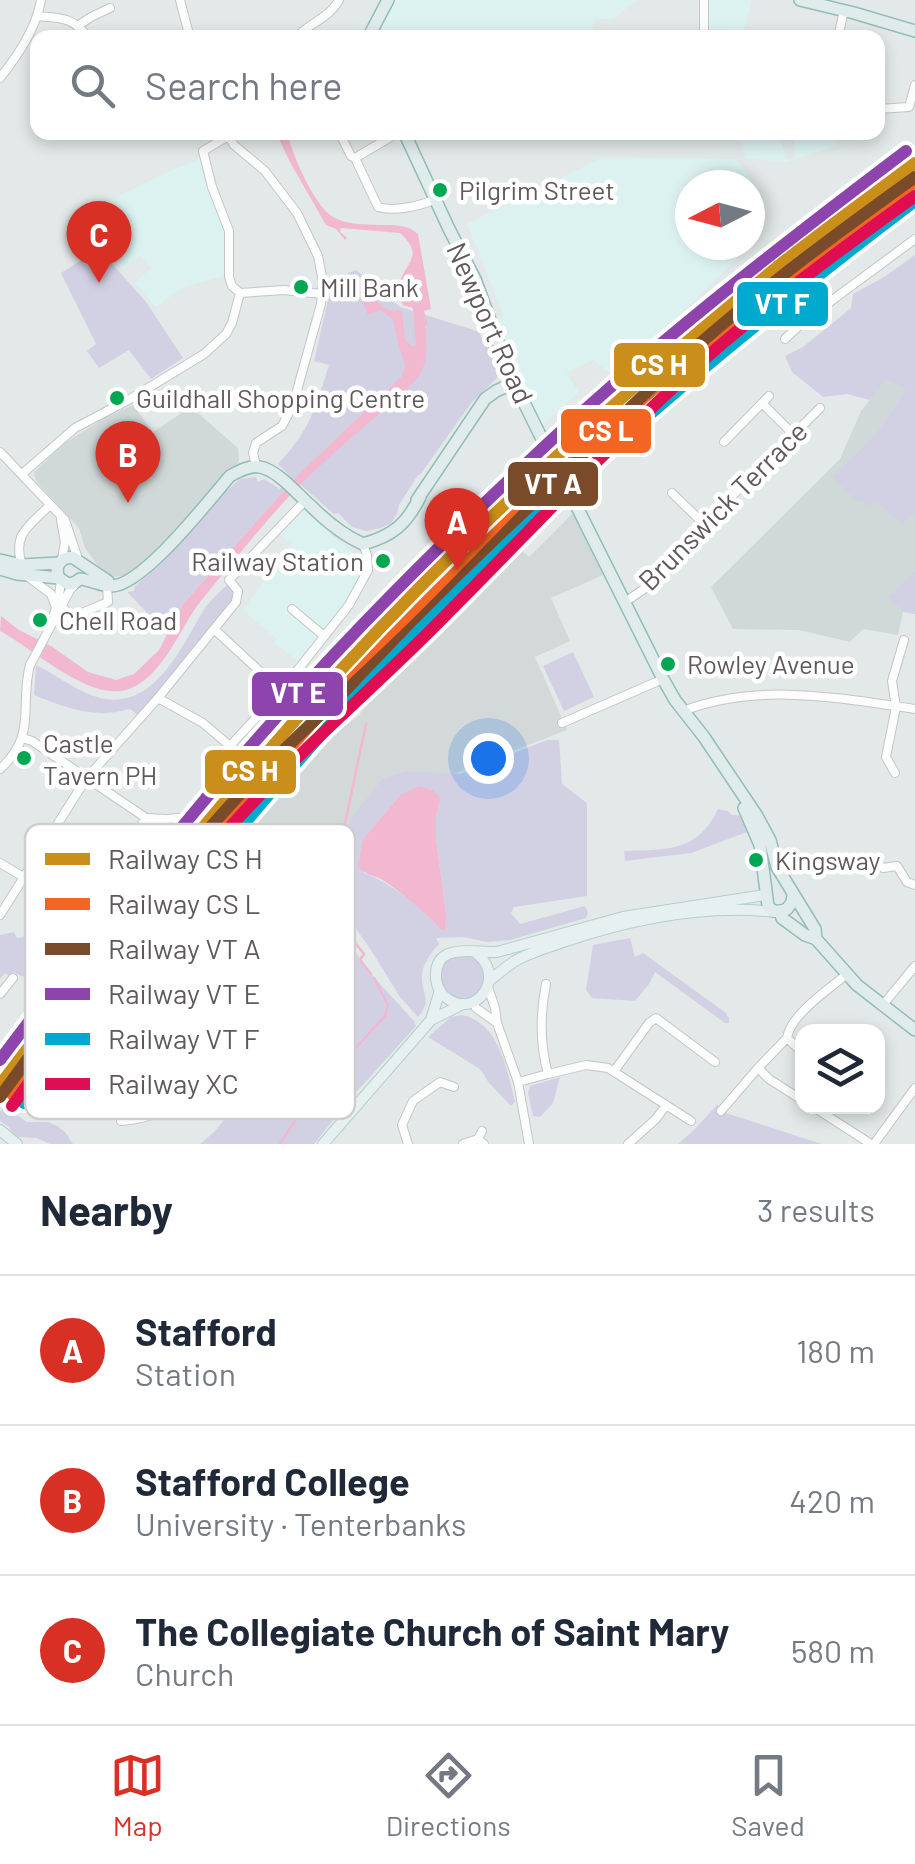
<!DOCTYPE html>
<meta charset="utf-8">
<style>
body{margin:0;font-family:Barlow,sans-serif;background:#f2f2f3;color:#1f2937}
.controls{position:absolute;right:30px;bottom:30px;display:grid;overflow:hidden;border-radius:20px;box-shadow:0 5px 15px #0003}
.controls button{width:90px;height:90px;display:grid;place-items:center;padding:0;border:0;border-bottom:2px solid #e0e1e3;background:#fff;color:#1f2937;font:50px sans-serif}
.compass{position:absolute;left:675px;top:170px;width:90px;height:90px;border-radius:50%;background:#fff;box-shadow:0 5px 15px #0003;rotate:264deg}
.you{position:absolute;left:488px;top:758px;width:35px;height:35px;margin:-25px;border:8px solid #fff;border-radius:50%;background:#1a73e8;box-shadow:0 0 0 15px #1a73e833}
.badge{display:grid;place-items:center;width:65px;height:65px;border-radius:50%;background:#d93025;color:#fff;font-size:32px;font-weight:700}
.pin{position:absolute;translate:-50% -82px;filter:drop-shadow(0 2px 5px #0008)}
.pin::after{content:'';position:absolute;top:52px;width:35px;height:30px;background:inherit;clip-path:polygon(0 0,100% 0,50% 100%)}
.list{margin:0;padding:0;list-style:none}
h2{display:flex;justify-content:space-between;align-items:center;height:130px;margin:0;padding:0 40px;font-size:42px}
h2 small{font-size:32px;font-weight:400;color:#747a83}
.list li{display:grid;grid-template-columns:65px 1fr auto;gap:30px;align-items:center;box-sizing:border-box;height:150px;padding:0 40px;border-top:2px solid #e0e1e3}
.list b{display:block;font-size:38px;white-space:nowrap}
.list p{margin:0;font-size:32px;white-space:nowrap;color:#747a83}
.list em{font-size:32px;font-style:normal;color:#747a83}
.icon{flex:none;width:55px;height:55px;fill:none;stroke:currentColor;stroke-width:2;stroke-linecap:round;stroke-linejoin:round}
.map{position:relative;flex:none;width:915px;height:1144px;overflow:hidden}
.search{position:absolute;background:#fff;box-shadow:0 5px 15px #0003;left:30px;right:30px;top:30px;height:110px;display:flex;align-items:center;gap:25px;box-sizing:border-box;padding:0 35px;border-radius:20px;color:#747a83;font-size:38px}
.sheet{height:580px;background:#fff}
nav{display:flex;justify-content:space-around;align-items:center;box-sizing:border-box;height:140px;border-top:2px solid #e0e1e3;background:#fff;font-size:28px;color:#747a83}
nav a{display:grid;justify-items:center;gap:5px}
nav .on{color:#d93025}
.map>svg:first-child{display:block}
</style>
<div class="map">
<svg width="915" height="1144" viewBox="0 0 915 1144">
<rect width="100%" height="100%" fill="#e3e8e8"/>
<!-- commercial -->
<path fill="#dcf2f1" d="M391,0H637L613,19H594L591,37L372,38Z
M708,0H752L742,36L726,32L725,29H707Z
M741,133H778L787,160L795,158L793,133H834L836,146L786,162L745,158Z
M603,157L736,159L749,176L750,182L744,185H690V245H727L726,247L738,258L653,340L613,375L593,360L566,373L579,392L542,426L529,404L493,320L504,316L467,224Z
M200,159L224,229L227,275L183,287L156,307L135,283L151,268L140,255L124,270L116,262L120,256L109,241H104L88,211L172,170Z
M302,509L360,559L361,571L364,573L343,607L298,661L274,643L277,639L243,610L291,544L278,532Z"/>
<!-- industrial -->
<path fill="#d3d8d8" d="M573,513L603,575L551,598L570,641L535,657L567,730L450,775L408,771L350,820L339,864L321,896L288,879L239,870L203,844L276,778L361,714L356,706L420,649L520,548L529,557Z"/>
<!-- education -->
<path fill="#d1d9d8" d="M915,343V614L903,612L898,635L863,629L850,642L799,630L733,629L711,587L840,459L861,411Z
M133,405L153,432L191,407L238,448L239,462L143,563L128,575L114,577L102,571L98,566L85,548L79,528L36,481L34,472L65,443L106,417Z"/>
<!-- green -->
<path fill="#d2d1e4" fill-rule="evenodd" d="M99,249L146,302L183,358L151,379L129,350L99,368L87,351L96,344L61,273Z
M915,255V512L903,524L875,502L868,506L861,500L858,502L832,477L876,434L906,390L887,379L870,400L847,394L823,397L792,372L785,356L803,347L851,308L853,294L884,277Z
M356,270L400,307L480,332L481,337L485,336L498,372L497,378L472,402L420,475H418L399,505L397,514L391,523L381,528L366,531L352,527L338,513L334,514L294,479L183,604L168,634L127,592L134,591L135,586L160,565L223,494L240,479L256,477L258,482L264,479L280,489L291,477L278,464C310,430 315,409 329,365L314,361L331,287L337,278Z
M915,571V614L903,611L888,597Z
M229,583L235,595L231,603L139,716L130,709C95,719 66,708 34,695L36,665C59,676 79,694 105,699C156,707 182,646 203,611C209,601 220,592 229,583Z
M573,652L594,697L564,711L543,666Z
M547,740H559L562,784L587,803V896L514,907L511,913L520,924L585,906L588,912L586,918L510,940L487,942L463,937L436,938L439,944C431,953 423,963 422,975C421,995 433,999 418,1017L400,997L371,950L339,905L348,889L339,864L350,820L383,778L408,771L461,774ZM400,795L441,798L436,816V839L446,914L440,929C426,910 386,880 364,873L363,839Z
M718,809L728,811L732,815L743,816L750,831L691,853L625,861L624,851C667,849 697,853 718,809Z
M245,880L291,889L315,901L317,904L326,909L371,974L414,1021L416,1026L349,1100L314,1144H200L214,1132L266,1070L314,1055L331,1033L263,987L281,968L257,949L258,946L228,908L240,884Z
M14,932L17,938L45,933L47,948L52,952L92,937L59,985L21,976L14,972L9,976L5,973L0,979V935Z
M630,938L635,957L643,953L726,1013L729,1018V1023H725L655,972L649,984L635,1001L592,998L586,990L593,945Z
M440 977a22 22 0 1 1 44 0a22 22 0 1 1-44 0Z
M462,1015C500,1023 507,1070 515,1102L511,1106L489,1083L480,1069L428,1037L451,1017Z
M560,1077L553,1103L540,1117L533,1116L528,1093L530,1086Z
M717,1105L726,1113L822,1144H678L694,1130Z
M4,1106L27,1122H48L57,1126L65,1132L73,1144H50L37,1138L19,1137L17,1140L8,1126L0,1121V1112Z"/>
<!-- water -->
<path fill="#f2b8d0" d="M276,133H287C292,153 314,206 333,217C346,225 365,224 380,225C394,225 407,224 418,234L431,309L424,311L428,325H425C427,345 429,361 418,378C380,415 337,448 299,486C264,522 232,563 200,602C179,629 160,685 121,691C83,696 32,648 0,631L1,616L19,630L51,646L88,672L116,680L134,674L159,650L183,604L294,479L402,376L405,365L398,343L393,319L380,310L368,315L355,282L362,279C371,292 381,315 399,310L402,312L405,339L411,346L416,345L413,308L403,305C401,301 398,291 399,287C401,264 428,258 400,233L341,228L340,232L347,238L345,240L336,229L326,225L291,164Z
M419,786L434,791L441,798L436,816V839L446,914L445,930L440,929C430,916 396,888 381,879C372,875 365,874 358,867L363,839L400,795Z"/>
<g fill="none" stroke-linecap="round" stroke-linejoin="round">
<!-- stream -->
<path stroke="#f2b8d0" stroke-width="2.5" d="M322,884L343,833L366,724
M325,909L339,922L364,954L360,960L371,974
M280,1144L308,1100L385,1016L388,1005L374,978"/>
<!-- minor casing -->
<g stroke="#c5c5c5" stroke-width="10">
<path id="minor" d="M180,0L190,38
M37,16C63,18 72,17 89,38
M79,25L91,17L110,8
M296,38C308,23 329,19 339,0
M704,38V0
M838,38L844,10
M0,78C18,55 36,29 41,0
M878,109L909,107L915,85
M226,132L234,145L265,171L297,213L318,256L323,282L321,304L293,405L282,426L256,443L253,453L256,466
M235,132L203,151L212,187L229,231V277L232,286L240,293
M339,132L351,156L355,158L378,207C394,212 420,206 436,199
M355,158L399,132
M240,293L284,290L322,294
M785,339L804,321L915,239
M762,403L794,435
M724,442L769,396
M0,452L65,520L78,559
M22,474L75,428L130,399L204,354L226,334L232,323L240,293
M672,493L704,524
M61,520L65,542L62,559
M22,565C12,534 29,526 50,505
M27,576L51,594L55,605
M625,602L647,587L675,553L820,408
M62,606L72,617L108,602L107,585
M292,609L324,636
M54,614L59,596L61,580
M214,629L281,691
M158,698L203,723L230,746
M683,711C758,682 838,698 915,709
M562,723L663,679
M23,738L32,741L146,818L179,829L234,868L288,879L328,901
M0,769C38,735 19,706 30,665L70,590L77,582
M895,773L886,757L896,707L892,681L904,640
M146,818L167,819L187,817L240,754L230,746L281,691L349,605L368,570L367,555L363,544
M0,863L25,878L71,913L77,914L82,910L146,818
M878,864L883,868L897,866L907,882L915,885
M217,911L224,922L253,946
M0,915L86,779L158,698L236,602L238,591L229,580L305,501
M173,950L242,1005
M488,987L495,1008L497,1023L518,1082L529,1144
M0,994L13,978
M473,1002L476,1008L497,1023
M882,1006L915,966
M234,1015L251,994
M802,1052L787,1038C791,1014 828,990 847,974
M758,1068L769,1079L802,1100
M206,1070L149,1016C139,988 176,941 197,923C207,914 221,911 229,899C235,891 237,880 239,870
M615,1070L649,1023L656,1018L715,1062
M548,1074L586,1065L608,1068L691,1121
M518,1082L548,1074C540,1045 540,1014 546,984
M147,1091L148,1049L144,1038L149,1016
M187,1092L200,1103
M812,1106L871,1144
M721,1111L758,1068L787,1038
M121,1121C173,1117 186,1094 217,1057
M482,1131L478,1139L484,1144
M408,1144L402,1125L413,1101L440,1082L454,1087
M463,1144L478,1139
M628,1144L656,1119L666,1105
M874,1144L915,1088"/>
</g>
<!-- major casing -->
<g stroke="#b3cfcc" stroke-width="12">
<path id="major" d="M476,953C507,976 477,1019 448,999C441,995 437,987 436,979C433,941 475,953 497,952L623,917L765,895
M490,980C498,974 506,967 515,961C530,952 549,947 566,941C632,919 706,904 775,912
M431,1020L463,1004
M0,1130L17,1144
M323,1144L431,1020L440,990"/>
</g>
<!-- highway casing -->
<g stroke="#93bdb6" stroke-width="14">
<path id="highway" d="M800,0L854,13L915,31
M368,38L388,0
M404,132L449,229L475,279L509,372L539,433
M417,500L485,399L496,391L514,383
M574,501L663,679L675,700L704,737L757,816L770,840L777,867L815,929L816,939
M0,560L22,565L58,563
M0,569L17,574L59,578L68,584L74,583L80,579C91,580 101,586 111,586C142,587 209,500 230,476C239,471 250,465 260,467C279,471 297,494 311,506C326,521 343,535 363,544C392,536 406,525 420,497
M59,578C54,566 60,558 72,557L108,581
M744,808L760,845L768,906C773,913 779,912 787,909L792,902L793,895
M780,912L782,918L805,935L816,939L857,985L915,1030"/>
</g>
<!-- minor -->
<use href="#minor" stroke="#fbfcfc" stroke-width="8"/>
<!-- major -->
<use href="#major" stroke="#e6f0f0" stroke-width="10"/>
<!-- highway -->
<use href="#highway" stroke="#e0eceb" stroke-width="11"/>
<!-- rail -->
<path stroke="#e0e0e0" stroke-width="2.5" stroke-dasharray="2.5 12" stroke-linecap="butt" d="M374,685C423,638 474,591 519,540C542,514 559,485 579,457"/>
<!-- highway-bridge casing -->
<g stroke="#93bdb6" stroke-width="14" stroke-linecap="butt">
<path id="highway-bridge" d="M539,433L574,501"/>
</g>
<!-- highway-bridge -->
<use href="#highway-bridge" stroke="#e0eceb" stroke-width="11"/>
<!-- rail-1 casing -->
<g stroke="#fff" stroke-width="20">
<path id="rail-1" d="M0,1085C131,911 267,742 420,587C534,472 656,365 782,263C825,229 871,196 915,163"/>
</g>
<!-- rail-2 casing -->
<g stroke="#fff" stroke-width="20">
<path id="rail-2" d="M12,1094C142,920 278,750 432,596C546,482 667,373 794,273C834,242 875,212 915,182"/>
</g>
<!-- rail-3 casing -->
<g stroke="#fff" stroke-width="20">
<path id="rail-3" d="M0,1097C77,991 155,885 245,789C306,725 373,668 435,605C519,520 600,433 688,354C760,290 837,233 915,177"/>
</g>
<!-- rail-4 casing -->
<g stroke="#fff" stroke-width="20">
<path id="rail-4" d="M0,1060C61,979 122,899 187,821C291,695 406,576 526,464C645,351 775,250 906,151"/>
</g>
<!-- rail-5 casing -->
<g stroke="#fff" stroke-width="20">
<path id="rail-5" d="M24,1103C121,973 221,846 329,726C507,530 704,360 915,201"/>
</g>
<!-- rail-6 casing -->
<g stroke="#fff" stroke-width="20">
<path id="rail-6" d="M12,1106C89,1000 167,893 257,798C316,736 382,680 442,619C528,533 610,444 700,363C768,303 841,249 915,196"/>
</g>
<!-- rail-1 -->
<use href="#rail-1" stroke="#ca8f1b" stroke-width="12"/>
<!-- rail-2 -->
<use href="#rail-2" stroke="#f26522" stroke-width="12"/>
<!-- rail-3 -->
<use href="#rail-3" stroke="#7a4b2a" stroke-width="12"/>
<!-- rail-4 -->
<use href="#rail-4" stroke="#8e44ad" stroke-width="12"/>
<!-- rail-5 -->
<use href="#rail-5" stroke="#00a9ce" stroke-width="12"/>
<!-- rail-6 -->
<use href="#rail-6" stroke="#df0d52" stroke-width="12"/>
</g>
<!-- markers -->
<g fill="#00a651" stroke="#fff" stroke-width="4">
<circle cx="440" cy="190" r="9"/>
<circle cx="301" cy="287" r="9"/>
<circle cx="117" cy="398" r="9"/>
<circle cx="383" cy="561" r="9"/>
<circle cx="40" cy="620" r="9"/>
<circle cx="668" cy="664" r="9"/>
<circle cx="24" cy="758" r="9"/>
<circle cx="756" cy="860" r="9"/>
</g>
<g text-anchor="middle" stroke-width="9" stroke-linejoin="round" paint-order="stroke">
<!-- bus labels -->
<g font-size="26" fill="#60595b" stroke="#fff" text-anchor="start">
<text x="459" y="200">Pilgrim Street</text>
<text x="320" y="297">Mill Bank</text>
<text x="136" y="408">Guildhall Shopping Centre</text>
<text x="364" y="571" text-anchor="end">Railway Station</text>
<text x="59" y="630">Chell Road</text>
<text x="687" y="674">Rowley Avenue</text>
<text x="43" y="753">Castle<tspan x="43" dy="32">Tavern PH</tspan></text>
<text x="775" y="870">Kingsway</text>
</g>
<!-- street labels -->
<g font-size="28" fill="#60595b" stroke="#fff">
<text transform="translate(490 323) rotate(66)" y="10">Newport Road</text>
<text transform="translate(723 506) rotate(-45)" y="10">Brunswick Terrace</text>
</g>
</g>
<!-- legend -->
<rect x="25" y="824" width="330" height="295" rx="15" fill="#fff" stroke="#cfcdce" stroke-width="2.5"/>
<rect x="45" y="853" width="45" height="12" fill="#ca8f1b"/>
<rect x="45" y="898" width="45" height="12" fill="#f26522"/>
<rect x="45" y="943" width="45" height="12" fill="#7a4b2a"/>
<rect x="45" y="988" width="45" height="12" fill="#8e44ad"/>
<rect x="45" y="1033" width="45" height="12" fill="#00a9ce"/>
<rect x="45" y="1078" width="45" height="12" fill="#df0d52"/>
<g font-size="28" fill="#60595b">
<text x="108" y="869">Railway CS H</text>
<text x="108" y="914">Railway CS L</text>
<text x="108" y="959">Railway VT A</text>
<text x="108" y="1004">Railway VT E</text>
<text x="108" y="1049">Railway VT F</text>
<text x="108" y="1094">Railway XC</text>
</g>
<g stroke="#fff" stroke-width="4">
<rect x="735" y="280" width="95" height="48" rx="10" fill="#00a9ce"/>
<rect x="612" y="341" width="95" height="48" rx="10" fill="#ca8f1b"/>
<rect x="559" y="407" width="94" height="48" rx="10" fill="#f26522"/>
<rect x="506" y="460" width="94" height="48" rx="10" fill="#7a4b2a"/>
<rect x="250" y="670" width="95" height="48" rx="10" fill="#8e44ad"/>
<rect x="203" y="748" width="95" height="48" rx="10" fill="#ca8f1b"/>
</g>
<g font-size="28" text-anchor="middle" font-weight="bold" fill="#fff">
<text x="782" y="314">VT F</text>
<text x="659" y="375">CS H</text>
<text x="606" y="441">CS L</text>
<text x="553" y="494">VT A</text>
<text x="298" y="703">VT E</text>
<text x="250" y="781">CS H</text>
</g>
</svg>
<div class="controls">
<button><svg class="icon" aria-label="layers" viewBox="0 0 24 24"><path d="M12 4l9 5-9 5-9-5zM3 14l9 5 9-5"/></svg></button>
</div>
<svg class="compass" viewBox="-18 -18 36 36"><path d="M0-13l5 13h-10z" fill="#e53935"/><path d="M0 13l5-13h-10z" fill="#747a83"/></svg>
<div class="you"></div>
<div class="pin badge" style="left:457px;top:570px">A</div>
<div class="pin badge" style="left:128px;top:503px">B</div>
<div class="pin badge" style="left:99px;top:283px">C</div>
<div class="search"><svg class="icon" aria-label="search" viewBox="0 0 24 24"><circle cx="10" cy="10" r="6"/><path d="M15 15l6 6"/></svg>Search here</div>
</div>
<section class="sheet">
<h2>Nearby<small>3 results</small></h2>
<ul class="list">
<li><span class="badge">A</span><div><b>Stafford</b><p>Station</p></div><em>180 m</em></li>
<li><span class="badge">B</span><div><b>Stafford College</b><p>University · Tenterbanks</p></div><em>420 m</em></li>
<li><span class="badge">C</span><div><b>The Collegiate Church of Saint Mary</b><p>Church</p></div><em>580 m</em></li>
</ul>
</section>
<nav>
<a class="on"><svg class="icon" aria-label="map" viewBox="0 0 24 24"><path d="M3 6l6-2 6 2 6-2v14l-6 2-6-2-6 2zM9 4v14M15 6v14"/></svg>Map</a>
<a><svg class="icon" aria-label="directions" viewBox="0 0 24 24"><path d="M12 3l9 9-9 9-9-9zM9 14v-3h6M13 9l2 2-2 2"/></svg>Directions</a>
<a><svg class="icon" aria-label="saved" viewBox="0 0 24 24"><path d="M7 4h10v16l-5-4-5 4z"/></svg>Saved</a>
</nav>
